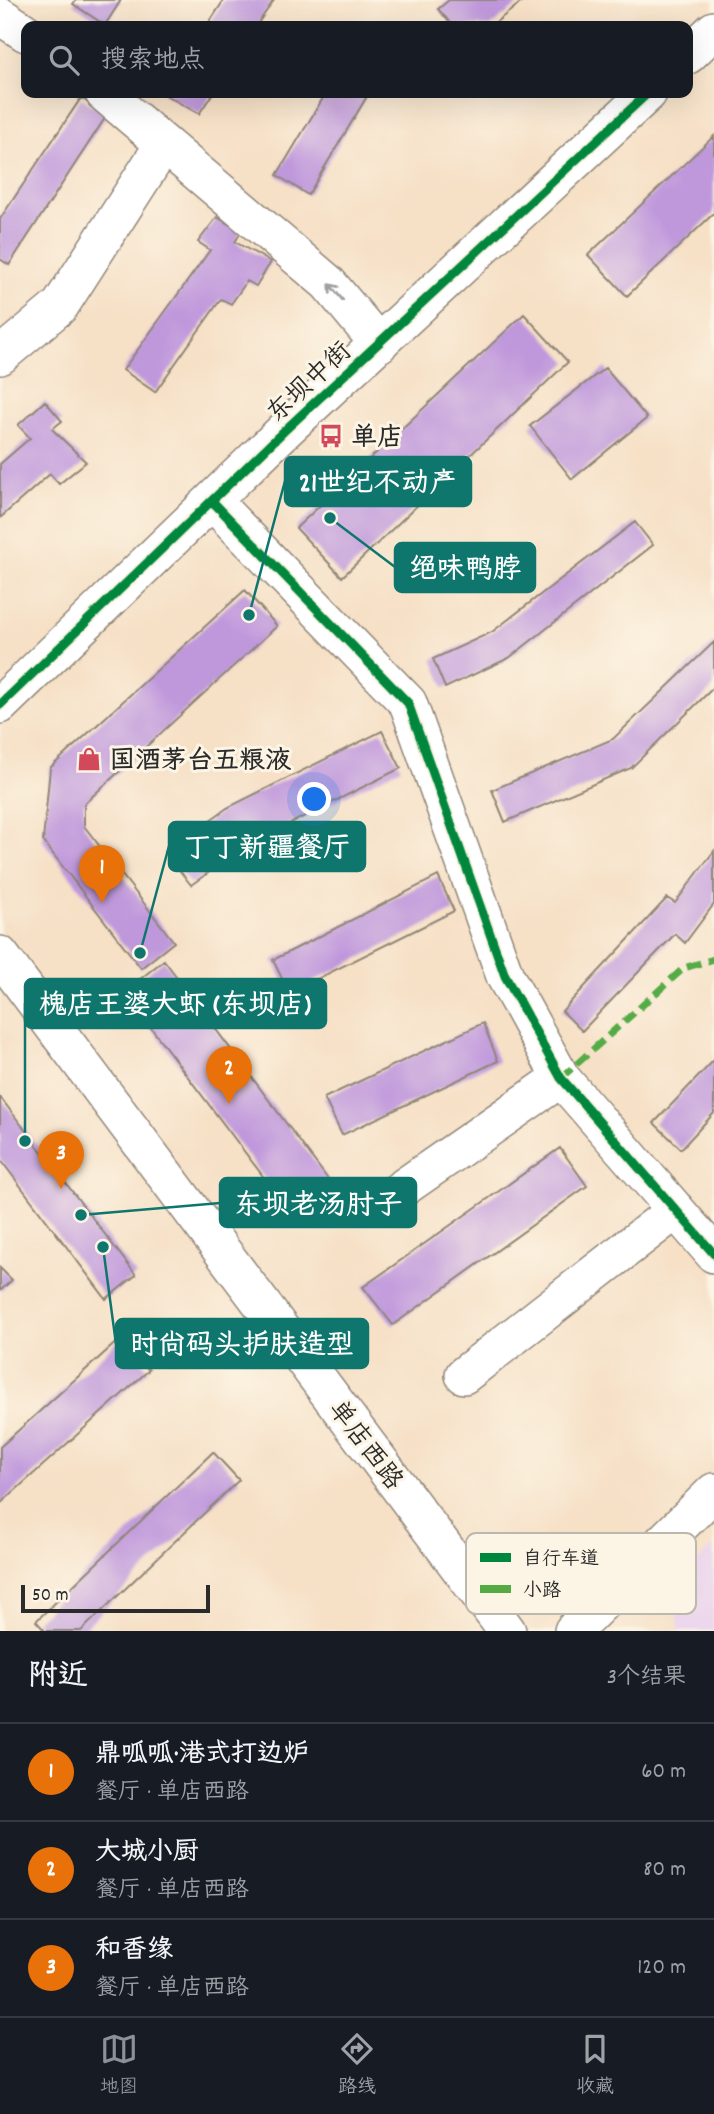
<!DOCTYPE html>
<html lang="zh">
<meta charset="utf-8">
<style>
body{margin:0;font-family:Dekko,"LXGW WenKai TC",sans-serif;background:#242831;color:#f1f3f6}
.scale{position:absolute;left:21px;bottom:18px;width:189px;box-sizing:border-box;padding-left:7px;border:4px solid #2b2b2b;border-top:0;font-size:19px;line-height:24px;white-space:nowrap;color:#2b2b2b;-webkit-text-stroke:5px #fcf5e5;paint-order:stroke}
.you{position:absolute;left:315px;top:800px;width:24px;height:24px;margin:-18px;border:5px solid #fff;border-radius:50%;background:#1a73e8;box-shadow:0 0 0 10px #1a73e833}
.badge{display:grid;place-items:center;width:46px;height:46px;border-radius:50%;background:#8c9099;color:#fff;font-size:23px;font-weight:700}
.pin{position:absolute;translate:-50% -58px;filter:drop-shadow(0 2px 4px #0008)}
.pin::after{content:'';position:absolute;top:37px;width:24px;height:21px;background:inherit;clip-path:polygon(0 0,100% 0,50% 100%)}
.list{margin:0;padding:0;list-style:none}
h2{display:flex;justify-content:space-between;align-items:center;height:91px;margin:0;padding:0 28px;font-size:30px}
h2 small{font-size:23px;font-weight:400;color:#9ea1a6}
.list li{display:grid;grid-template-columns:46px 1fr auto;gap:21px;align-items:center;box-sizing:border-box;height:98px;padding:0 28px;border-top:2px solid #363941}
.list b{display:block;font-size:26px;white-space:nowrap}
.list p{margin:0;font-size:23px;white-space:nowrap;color:#9ea1a6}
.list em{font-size:23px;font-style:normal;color:#9ea1a6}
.icon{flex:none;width:38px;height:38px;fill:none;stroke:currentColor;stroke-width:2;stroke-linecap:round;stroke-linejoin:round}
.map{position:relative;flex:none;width:714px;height:1631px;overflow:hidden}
.search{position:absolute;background:#171b24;box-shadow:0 7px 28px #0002;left:21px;right:21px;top:21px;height:77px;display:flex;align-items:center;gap:18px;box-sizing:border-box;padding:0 24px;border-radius:14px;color:#9ea1a6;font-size:26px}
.sheet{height:385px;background:#171b24}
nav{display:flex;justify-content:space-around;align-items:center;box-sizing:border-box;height:98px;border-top:2px solid #363941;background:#171b24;font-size:19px;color:#9ea1a6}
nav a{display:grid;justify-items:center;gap:4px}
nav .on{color:#8c9099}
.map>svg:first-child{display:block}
</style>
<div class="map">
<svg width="714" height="1631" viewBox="0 0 714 1631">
<rect width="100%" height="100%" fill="#fcf5e5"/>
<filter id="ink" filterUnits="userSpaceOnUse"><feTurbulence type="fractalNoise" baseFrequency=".0143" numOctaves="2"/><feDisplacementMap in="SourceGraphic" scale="14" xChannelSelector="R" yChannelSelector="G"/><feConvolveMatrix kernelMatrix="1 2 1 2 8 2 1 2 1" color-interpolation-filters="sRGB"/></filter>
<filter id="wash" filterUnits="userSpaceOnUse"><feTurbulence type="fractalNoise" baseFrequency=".00686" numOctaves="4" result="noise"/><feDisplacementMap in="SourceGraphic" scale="28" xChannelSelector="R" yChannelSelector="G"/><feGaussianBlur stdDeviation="1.57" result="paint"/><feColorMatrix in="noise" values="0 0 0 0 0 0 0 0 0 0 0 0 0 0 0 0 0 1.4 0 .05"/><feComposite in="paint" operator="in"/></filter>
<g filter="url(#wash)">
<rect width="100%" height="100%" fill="#f6e0c6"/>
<!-- built -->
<path fill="#e9d2ed" d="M714,1546V1631H679L673,1585Z"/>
<g id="blocks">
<!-- building -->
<path fill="#bf98dc" d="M76,0H121L105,25L73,4Z
M224,0H274L256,26H207Z
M449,0H524L491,26H453L438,9Z
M162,93H213L199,114Z
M326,93H369L308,195L277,175Z
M81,98L107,115L9,265L0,259V219Z
M714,136V213L627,296L588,255Z
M217,217L241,232L235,242L271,262L256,286L247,281L231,304L221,299L155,392L123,370L210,250L198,242Z
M524,314L568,362L342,577L296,528Z
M605,368L647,418L572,479L530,426Z
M45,401L62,421L52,429L86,462L59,484L50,474L0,518V464L30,438L18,425Z
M635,522L653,545L509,658L445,688L433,659L492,632Z
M245,590L277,626L84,804V826L174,942L141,968L43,841L50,768Z
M714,642V687L631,768L505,822L492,790L613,739Z
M382,731L401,768L249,844L191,885L165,852L227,808Z
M714,851V904L685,943L675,934L582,1031L562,1011L667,898L675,903Z
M438,876L454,911L289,993L273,960Z
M164,960L333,1186L293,1216L124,992Z
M483,1023L498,1061L342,1135L324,1098Z
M714,1060V1113L681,1149L654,1123Z
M0,1097L136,1275L106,1299L0,1159Z
M560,1148L587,1186L393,1325L363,1287Z
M0,1268L12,1280L0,1291Z
M120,1339L149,1370L0,1504V1447Z
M213,1452L239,1480L81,1631H45L36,1621Z"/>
</g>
</g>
<g filter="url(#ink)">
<use href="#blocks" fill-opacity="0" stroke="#908678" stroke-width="2"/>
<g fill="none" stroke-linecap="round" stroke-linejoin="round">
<!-- minor casing -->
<g stroke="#908678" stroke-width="40">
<path id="minor" d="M0,16L26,33
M688,55L714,30
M104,93L328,283L379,344
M0,356L60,306L164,144
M212,501L408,703L505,976L561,1078L714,1254
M0,705L285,430L648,93
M0,955L507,1631
M400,1190L561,1078
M464,1375L676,1210
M573,1631L714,1492"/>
</g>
<!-- minor -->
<use href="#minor" stroke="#fff" stroke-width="37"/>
<!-- quiet -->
<path stroke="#54ab44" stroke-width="7" stroke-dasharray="14 7" stroke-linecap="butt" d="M561,1078L684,968L714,959"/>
<!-- cycleway casing -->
<g stroke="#fcf5e5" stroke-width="13">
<path id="cycleway" d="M212,501L408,703L505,976L561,1078L714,1254
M0,705L285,430L648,93"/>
</g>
<!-- cycleway -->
<use href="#cycleway" stroke="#00873e" stroke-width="9"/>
</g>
<!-- one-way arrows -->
<defs><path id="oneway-shaft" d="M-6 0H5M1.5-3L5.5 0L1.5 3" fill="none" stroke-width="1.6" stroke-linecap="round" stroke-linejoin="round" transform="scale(1.75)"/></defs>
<use stroke="#a0a0a0" href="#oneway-shaft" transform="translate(336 292) rotate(-130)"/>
</g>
<!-- icons -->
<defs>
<g id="bus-bare" transform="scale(1.89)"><path d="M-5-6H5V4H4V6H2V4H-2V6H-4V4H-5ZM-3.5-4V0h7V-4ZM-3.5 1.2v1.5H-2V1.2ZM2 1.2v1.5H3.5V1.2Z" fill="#d1495b" stroke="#fcf5e5" stroke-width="2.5" paint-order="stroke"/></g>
<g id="shop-bare" transform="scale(1.89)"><path d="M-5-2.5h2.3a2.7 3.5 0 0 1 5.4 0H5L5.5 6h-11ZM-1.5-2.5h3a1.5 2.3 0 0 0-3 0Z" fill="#d1495b" stroke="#fcf5e5" stroke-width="2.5" paint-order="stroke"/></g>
</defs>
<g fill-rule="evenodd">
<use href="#bus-bare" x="331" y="436"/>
<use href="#shop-bare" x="89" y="759"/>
</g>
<g text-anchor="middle" stroke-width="6" stroke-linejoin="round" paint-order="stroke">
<!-- street labels -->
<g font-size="26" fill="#2b2b2b" stroke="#fcf5e5">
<text transform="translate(308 381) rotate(-43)" y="9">东坝中街</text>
<text transform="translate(367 1444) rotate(53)" y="9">单店西路</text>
</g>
<!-- poi labels -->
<g font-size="26" font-weight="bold" fill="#2b2b2b" stroke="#fcf5e5" text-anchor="start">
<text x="351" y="445">单店</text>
<text x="109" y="768">国酒茅台五粮液</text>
</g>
</g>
<!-- legend -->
<rect x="466" y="1533" width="230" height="81" rx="10" fill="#fcf5e5" stroke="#bdb8ad" stroke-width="2"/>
<rect x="480" y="1553" width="31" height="9" fill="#00873e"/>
<rect x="480" y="1585" width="31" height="8" fill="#54ab44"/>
<g font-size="19" fill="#2b2b2b">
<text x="523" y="1564">自行车道</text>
<text x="523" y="1596">小路</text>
</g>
<!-- callouts -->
<path fill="none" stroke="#0f766e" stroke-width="2.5" d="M249 615L285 481M330 518L395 567M140 953L169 846M25 1141L25 1003M81 1215L220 1203M103 1247L116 1344"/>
<g fill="#0f766e" stroke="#fcf5e5" stroke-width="2.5">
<circle cx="249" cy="615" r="7"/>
<circle cx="330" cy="518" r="7"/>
<circle cx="140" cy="953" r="7"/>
<circle cx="25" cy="1141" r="7"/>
<circle cx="81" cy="1215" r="7"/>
<circle cx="103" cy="1247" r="7"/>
</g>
<g fill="#0f766e" stroke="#0f766e" stroke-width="2.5">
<rect x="285" y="457" width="186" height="49" rx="7"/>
<rect x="395" y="543" width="140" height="49" rx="7"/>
<rect x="169" y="822" width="196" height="49" rx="7"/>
<rect x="25" y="979" width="301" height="49" rx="7"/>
<rect x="220" y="1178" width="196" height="49" rx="7"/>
<rect x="116" y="1319" width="252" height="49" rx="7"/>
</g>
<g font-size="28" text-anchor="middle" font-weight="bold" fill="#fff">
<text x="378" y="491">21世纪不动产</text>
<text x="465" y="577">绝味鸭脖</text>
<text x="267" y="856">丁丁新疆餐厅</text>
<text x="175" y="1013">槐店王婆大虾 (东坝店)</text>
<text x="318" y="1213">东坝老汤肘子</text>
<text x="242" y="1353">时尚码头护肤造型</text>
</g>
</svg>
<div class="scale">50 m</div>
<div class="you"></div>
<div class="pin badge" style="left:102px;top:903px;background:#e8710a">1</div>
<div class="pin badge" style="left:229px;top:1104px;background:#e8710a">2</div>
<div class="pin badge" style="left:61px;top:1189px;background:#e8710a">3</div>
<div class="search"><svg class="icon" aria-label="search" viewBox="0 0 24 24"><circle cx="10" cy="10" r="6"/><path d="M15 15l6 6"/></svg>搜索地点</div>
</div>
<section class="sheet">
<h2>附近<small>3个结果</small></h2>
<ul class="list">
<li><span class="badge" style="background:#e8710a">1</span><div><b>鼎呱呱·港式打边炉</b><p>餐厅 · 单店西路</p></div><em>60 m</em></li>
<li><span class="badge" style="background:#e8710a">2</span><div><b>大城小厨</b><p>餐厅 · 单店西路</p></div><em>80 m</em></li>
<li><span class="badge" style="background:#e8710a">3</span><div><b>和香缘</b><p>餐厅 · 单店西路</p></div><em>120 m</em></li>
</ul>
</section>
<nav>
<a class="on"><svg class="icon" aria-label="map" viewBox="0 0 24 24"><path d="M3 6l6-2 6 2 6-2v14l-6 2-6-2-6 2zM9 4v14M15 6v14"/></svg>地图</a>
<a><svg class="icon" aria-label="directions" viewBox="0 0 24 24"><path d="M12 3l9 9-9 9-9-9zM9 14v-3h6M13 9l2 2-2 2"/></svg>路线</a>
<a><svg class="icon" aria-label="saved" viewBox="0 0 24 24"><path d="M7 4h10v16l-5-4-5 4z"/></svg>收藏</a>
</nav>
